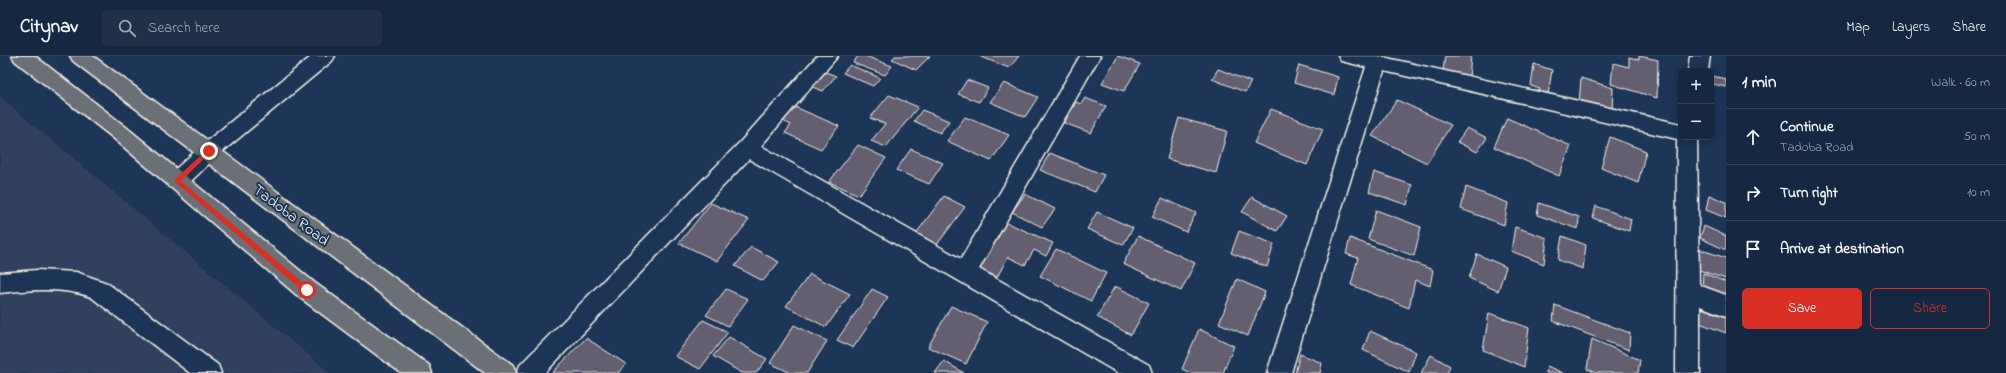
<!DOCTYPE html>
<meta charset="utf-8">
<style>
body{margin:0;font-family:"Indie Flower",sans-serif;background:#1f3048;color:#f1f3f6}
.controls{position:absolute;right:12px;top:12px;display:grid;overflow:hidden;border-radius:6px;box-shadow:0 2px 10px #0003}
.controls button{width:36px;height:36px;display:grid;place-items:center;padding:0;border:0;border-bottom:1px solid #35445a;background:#162841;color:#f1f3f6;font:20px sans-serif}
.stop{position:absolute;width:12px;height:12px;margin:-9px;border:3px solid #d93025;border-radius:50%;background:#fff}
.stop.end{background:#d93025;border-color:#fff;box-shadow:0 1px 4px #0008}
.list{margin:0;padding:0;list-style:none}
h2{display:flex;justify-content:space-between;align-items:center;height:52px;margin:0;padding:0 16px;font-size:17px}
h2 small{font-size:13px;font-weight:400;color:#9ea6b1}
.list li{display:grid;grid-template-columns:26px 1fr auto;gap:12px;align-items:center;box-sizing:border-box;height:56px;padding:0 16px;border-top:1px solid #35445a}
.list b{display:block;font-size:15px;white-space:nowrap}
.list p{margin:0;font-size:13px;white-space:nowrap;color:#9ea6b1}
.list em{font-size:13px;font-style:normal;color:#9ea6b1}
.actions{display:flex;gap:8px;padding:12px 16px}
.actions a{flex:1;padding:9px 0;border:1px solid #d93025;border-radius:6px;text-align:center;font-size:14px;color:#d93025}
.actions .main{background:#d93025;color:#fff}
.icon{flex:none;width:22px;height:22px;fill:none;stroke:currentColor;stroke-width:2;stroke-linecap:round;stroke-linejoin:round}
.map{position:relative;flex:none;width:1726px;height:317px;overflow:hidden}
header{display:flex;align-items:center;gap:24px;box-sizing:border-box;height:56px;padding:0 20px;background:#162841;border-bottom:1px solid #35445a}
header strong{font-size:19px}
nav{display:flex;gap:22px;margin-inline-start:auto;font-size:14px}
.search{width:280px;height:36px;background:#1f3048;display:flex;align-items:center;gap:10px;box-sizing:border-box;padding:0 14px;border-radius:6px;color:#9ea6b1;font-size:15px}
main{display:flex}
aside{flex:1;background:#162841}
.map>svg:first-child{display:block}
</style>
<header>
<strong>Citynav</strong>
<div class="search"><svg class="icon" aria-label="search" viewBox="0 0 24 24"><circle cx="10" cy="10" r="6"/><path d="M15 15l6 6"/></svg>Search here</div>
<nav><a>Map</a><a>Layers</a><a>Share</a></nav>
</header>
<main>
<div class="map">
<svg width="1726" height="317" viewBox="0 0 1726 317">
<rect width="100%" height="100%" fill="#1d3557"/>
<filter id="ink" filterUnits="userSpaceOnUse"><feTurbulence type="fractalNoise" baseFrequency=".025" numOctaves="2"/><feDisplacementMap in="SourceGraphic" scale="8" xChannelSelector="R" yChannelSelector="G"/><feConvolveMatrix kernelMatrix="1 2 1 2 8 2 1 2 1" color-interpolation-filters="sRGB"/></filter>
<g filter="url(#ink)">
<!-- built -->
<path fill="#32415f" d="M0,41L330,317H0Z"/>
<!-- building -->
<path fill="#635e71" stroke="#f4f1e8" d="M858,0H865L892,10L885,19L853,7Z
M895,0H930L916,14L892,3Z
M979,0H1019L1009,12Z
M1118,0L1140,8L1124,35L1102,27Z
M1445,0H1471L1469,22L1443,15Z
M1639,0L1658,4L1657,42L1611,28L1613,7L1629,11V1L1639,4Z
M1534,8L1552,14L1548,39L1539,36L1540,33L1531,30Z
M850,9L880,22L873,30L843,17Z
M1299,9L1338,21L1334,39L1294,27Z
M818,13L836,20L823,35L805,28Z
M1218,13L1251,26L1245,36L1212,23Z
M1712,20L1726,23V31L1713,28Z
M1581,22L1613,32L1612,57L1579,47Z
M967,24L988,32L979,46L958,38Z
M1004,27L1038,41L1025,61L990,46Z
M889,39L918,51L886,91L871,85L885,68L870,62Z
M1085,42L1106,50L1091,77L1064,67L1076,46L1081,48Z
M1397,44L1451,69L1427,107L1372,80Z
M795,51L839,70L821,93L785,77L791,69L783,65Z
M1271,53L1323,73L1307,109L1254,87Z
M922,54L949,65L940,77L914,65Z
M965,61L1009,79L991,105L947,85Z
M1179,62L1227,75L1216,117L1167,103Z
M1507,62L1571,90L1559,120L1494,91Z
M1467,72L1487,82L1477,96L1457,86Z
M1610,81L1646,95L1638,127L1601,112Z
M858,89L886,102L859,139L829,126Z
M911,93L943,107L929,128L896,114Z
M1050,97L1104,119L1095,136L1040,114Z
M1374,116L1412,129L1407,149L1369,136Z
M1466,131L1508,147L1504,169L1461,153Z
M1025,138L1055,153L1042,171L1012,156Z
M1709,139L1726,146V162L1706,154Z
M944,140L965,151L933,194L912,183Z
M1252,141L1287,160L1277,175L1242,156Z
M1162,142L1196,157L1186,176L1152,161Z
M711,147L749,164L717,205L679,187Z
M1539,147L1579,161L1578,173L1537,159Z
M1596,150L1631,163L1629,175L1593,162Z
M1376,154L1421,171L1414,200L1368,183Z
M1097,156L1133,172L1123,189L1087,173Z
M1005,166L1053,187L1046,200L1034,194L1025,209L1008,201L997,221L977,212Z
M1704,170L1726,180V194L1700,182Z
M1515,171L1547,182L1544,208L1511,195Z
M1239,175L1274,188L1267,211L1231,197Z
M1138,180L1195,207L1181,235L1123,208Z
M1562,180L1586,189L1583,213L1558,204Z
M1350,182L1433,214L1430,230L1415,224L1409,252L1351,229L1358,202L1346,198Z
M751,191L779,206L763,225L735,210Z
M1056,193L1106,217L1091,245L1040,220Z
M1699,193L1726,202V223L1699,214Z
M1477,198L1506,211L1498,235L1469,222Z
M1703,217L1726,226V245L1702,235Z
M810,218L850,238L826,271L786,250Z
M1237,223L1265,236L1248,280L1219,267Z
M1115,230L1149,247L1131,279L1097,261Z
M726,233L748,243L728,270L706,259Z
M872,233L888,241L853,292L837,284Z
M1555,249L1630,277L1629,294L1553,265Z
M1694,249L1726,261V277L1694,265Z
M951,250L987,266L966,308L928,291Z
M1489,257L1529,272L1524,311L1483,294Z
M703,264L728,276L700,313L675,300Z
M794,269L827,285L807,317H791L770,307Z
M1199,273L1234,290L1223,317H1190L1182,313Z
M1370,275L1416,296L1409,316L1363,294Z
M729,281L767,303L756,317H742L713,300Z
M586,282L626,308L618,317H552Z
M1592,283L1640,304L1638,317H1597L1587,313Z
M1300,298L1322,307L1320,317H1295Z
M1431,299L1450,310L1447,317H1421Z
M944,305L964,317H935Z
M1547,310L1563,317H1546Z"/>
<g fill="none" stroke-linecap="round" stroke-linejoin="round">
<!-- minor casing -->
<g stroke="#f4f1e8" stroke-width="3">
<path id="minor" d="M312,0H335L332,5L216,101L185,131L177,133L169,131L166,125L169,119L202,89Z
M817,0H838L761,90L961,203L1080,0H1100L979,213L1149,309L1152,317H1118L749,103L545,317H517L520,309L740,86Z
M1338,0H1378L1681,68V81H1697L1699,229L1726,239V260L1700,250V317H1676L1677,83L1384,15L1291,317H1267L1366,11L1341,5Z
M1690,0H1710L1708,15H1688Z
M37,214L76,216L107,227L218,309L221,317H190L91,241C62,231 30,234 0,237V217Z"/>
</g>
<!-- major casing -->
<g stroke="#f4f1e8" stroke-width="3">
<path id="major" d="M12,0H35L126,71L315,227L429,309L432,317H401L299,241L112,81L15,5Z
M70,0H93L513,309L516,317H485L73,5Z"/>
</g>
<!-- minor -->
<use href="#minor" fill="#1d3557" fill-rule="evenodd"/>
<!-- major -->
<use href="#major" fill="#6b6f75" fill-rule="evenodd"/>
</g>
</g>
<!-- route -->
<path fill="#d93025" d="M207,94L212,95L181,125L309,232V236H304L175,126V123Z"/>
<g text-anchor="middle" stroke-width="4" stroke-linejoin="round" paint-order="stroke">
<!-- street labels -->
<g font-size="16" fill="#f4f1e8" stroke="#1d3557">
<text transform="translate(292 158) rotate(37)" y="6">Tadoba Road</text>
</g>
</g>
</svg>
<div class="controls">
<button>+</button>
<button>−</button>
</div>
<div class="stop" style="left:307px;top:234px"></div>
<div class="stop end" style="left:209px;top:95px"></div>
</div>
<aside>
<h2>1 min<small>Walk · 60 m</small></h2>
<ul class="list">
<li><svg class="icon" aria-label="ahead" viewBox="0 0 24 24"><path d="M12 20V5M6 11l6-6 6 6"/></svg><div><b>Continue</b><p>Tadoba Road</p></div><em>50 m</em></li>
<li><svg class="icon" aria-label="right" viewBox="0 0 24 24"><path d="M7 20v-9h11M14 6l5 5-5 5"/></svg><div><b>Turn right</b></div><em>10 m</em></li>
<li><svg class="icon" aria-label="arrive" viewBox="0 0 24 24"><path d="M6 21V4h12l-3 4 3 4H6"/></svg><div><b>Arrive at destination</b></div></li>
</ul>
<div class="actions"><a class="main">Save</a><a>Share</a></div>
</aside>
</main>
